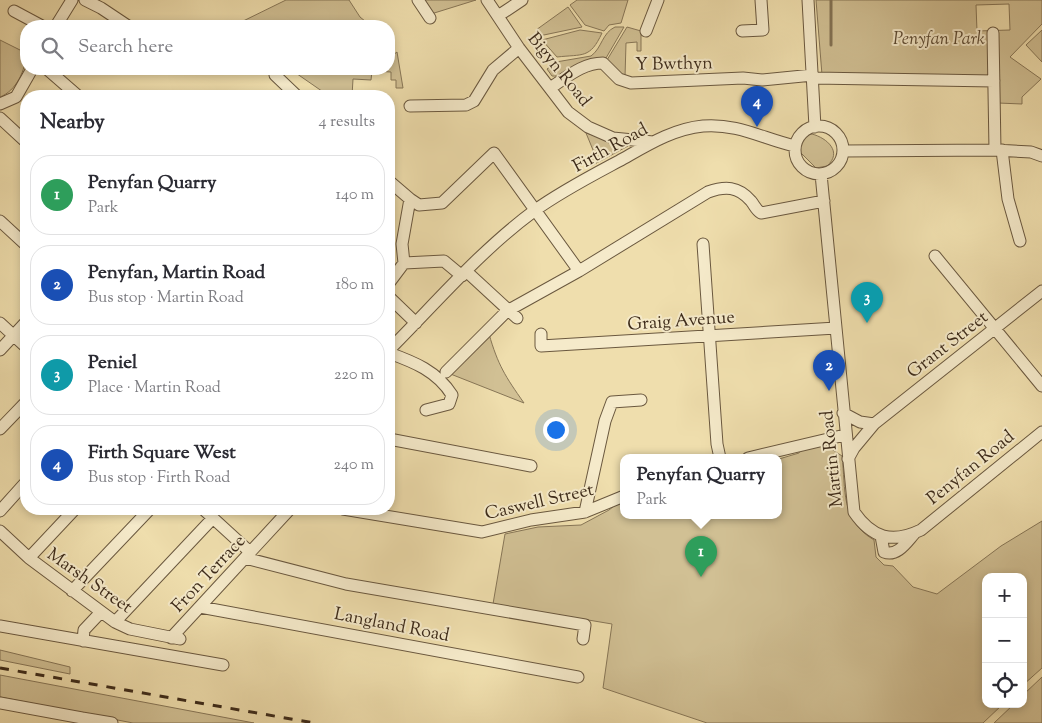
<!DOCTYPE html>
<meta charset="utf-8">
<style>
body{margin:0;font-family:"Sorts Mill Goudy",serif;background:#f2f2f3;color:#2b2b33}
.controls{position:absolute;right:15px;bottom:15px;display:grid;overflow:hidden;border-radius:10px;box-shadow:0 2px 8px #0003}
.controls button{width:45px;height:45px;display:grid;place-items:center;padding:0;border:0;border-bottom:1px solid #e1e1e2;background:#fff;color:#2b2b33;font:25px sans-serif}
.you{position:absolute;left:555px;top:429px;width:18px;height:18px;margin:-12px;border:4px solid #fff;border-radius:50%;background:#1a73e8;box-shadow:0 0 0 8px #1a73e833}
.badge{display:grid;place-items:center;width:32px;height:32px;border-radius:50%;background:#2563eb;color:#fff;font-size:16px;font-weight:700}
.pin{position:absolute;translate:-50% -41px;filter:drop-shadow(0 1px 2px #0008)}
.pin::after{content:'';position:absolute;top:26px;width:18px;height:15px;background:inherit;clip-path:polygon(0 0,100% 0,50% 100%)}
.popup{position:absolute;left:620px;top:454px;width:162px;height:65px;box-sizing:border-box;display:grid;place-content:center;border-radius:10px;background:#fff;filter:drop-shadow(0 1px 4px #0005);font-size:16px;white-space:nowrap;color:#7c7c81}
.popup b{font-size:19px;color:#2b2b33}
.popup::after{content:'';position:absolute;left:50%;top:100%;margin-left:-10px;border:10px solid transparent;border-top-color:#fff}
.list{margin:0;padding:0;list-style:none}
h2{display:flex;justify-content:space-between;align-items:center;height:65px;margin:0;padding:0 20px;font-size:21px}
h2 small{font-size:16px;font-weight:400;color:#7c7c81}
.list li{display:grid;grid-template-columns:32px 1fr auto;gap:15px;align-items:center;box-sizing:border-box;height:80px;margin:0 10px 10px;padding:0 10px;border:1px solid #e1e1e2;border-radius:20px}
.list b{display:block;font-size:19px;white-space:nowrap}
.list p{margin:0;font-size:16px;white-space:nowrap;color:#7c7c81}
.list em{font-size:16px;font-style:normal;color:#7c7c81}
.icon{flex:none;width:28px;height:28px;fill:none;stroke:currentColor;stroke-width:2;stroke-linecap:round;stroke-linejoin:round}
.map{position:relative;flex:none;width:1042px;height:723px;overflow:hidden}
.search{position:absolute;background:#fff;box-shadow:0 2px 8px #0003;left:20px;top:20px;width:375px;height:55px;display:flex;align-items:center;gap:12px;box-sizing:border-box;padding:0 18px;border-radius:20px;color:#7c7c81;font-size:19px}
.panel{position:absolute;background:#fff;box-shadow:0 2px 8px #0003;left:20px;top:90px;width:375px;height:425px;border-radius:20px}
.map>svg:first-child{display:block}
</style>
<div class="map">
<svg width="1042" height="723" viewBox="0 0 1042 723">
<rect width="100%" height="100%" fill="#efdead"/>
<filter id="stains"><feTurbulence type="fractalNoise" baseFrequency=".004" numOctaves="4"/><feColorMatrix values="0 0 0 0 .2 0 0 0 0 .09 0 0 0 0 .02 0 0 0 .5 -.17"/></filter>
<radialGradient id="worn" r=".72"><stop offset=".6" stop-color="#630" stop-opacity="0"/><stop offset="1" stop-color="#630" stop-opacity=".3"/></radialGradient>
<!-- green -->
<path fill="#d1c094" stroke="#877657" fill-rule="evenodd" d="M286,0H349L360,17L371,26H233Z
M421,0H476L431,14Z
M577,0H628L621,23L609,25L604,31L585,25L570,5Z
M816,0H1042V24L1010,57L1041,79L1022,97V104L998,103V78L822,75ZM1009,4L1010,30L977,31L976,5Z
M568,7L582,27L539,36L536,30Z
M615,27H624L606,58C579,56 565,78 552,76L547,69L556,62L591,56C602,48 602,33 615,27Z
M627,27L641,31V51H637V42L626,43L625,77L607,60Z
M580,30L602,33C590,59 583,54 557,57L542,40Z
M1042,30V62L1026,45Z
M0,40L26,53C26,70 16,91 0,97Z
M397,52L403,88H396V80H391V72L372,71L371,80L353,79L352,96H329L290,69H360V73H362L363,69H371V71L375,69H389V58Z
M586,133L628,146L591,166L593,150Z
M812,134C827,138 843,152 827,166L816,168L800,152C798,143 803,135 812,134Z
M489,334C498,365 505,376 524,403L448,373Z
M819,445L827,446L842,456C846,490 840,520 874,540L876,557L884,565L893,566L913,587L937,594L1001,546L1042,521V668L1023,685V577H986V704H1003L983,723H707L603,688L612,624L493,604L505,534L538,527L581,525L609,510L623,499L624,516H778L779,459L799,453L801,449Z
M0,650L70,667V674L0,660Z
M0,675L254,723H133L0,697Z
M1042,677V723H994L1014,704H1023V695Z"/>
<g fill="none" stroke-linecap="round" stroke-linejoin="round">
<!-- stream -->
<path stroke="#837254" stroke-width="3" d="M831,45V0"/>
<!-- minor casing -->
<g stroke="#6a583f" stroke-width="13">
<path id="minor" d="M85,0L101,8L128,26
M418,0L430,18
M487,0L519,48L568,112L588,127L613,138L653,142
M808,0L815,127
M14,11L42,26
M498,16L522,0
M56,26L72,0
M646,31L658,0
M742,31L763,30L761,0
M993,33L995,150
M47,69L78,96
M275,75L297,96
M814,78L994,81
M550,88C566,78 582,63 603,63L619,79L631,83L743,78L762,80L813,75
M0,104L16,97L32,69
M410,106L466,105L474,101L493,70L519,48
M0,118L26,142
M795 150a24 24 0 1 1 48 0a24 24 0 1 1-48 0Z
M1002,150L1008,199L1020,241
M843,151L995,150L1031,152L1042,156
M821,174L854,512C872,538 892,544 921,530L1042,432
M389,181L410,199L402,244L404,263L389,283
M410,199L419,205L442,203L494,153L579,271
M0,221L26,245
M703,244L717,444L720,458
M935,256L1042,386
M404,263L444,261L462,276
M466,271L517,318
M389,297L416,323
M0,323L26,347
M541,334V346L836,328
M0,350L26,322
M389,350C436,303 480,251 534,211C560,192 591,176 619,161C646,146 672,129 703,126C737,123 764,139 795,146
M389,353C414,362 437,371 452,395L449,404L426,410
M446,372L507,311L579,271L708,192C725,186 738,186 751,201C755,206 756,210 761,213L824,201
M843,413L860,422L874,424L854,448L848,459
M874,424L1042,291
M0,429L26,402
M389,439L531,466
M748,458L845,435
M203,509L250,552
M343,509L482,532L531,520L585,512L624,496
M0,511L26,482
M585,512L605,421L612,402L641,400
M0,531L29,558L115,622L130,629L180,639
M881,536L884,552C897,557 906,543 914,534
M29,558L75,509
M245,558L346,584L585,625L583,639
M72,591L150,509
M200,607L578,677
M115,622L213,518
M0,626L223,665
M171,638L290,509
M83,641L84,630L101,612
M0,703L82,718V723
M82,718L112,723"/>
</g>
<!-- minor -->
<use href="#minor" stroke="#f5eaca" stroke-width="11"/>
<!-- rail -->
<path stroke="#3d2b1a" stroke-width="3" stroke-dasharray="9 9" stroke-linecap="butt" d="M0,668L314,723"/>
</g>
<g text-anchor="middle" stroke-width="4" stroke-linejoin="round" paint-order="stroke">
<!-- park labels -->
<g font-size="18" font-style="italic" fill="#5b4932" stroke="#f5eaca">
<text x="939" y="44">Penyfan Park</text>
</g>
<!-- street labels -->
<g font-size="18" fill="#3d2b1a" stroke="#f5eaca">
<text transform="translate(674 63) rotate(-1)" y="6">Y Bwthyn</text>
<text transform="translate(560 69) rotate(51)" y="6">Bigyn Road</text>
<text transform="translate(610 147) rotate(-29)" y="6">Firth Road</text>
<text transform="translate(681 320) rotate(-4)" y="6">Graig Avenue</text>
<text transform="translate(947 344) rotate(-38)" y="6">Grant Street</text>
<text transform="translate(831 459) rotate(-96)" y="6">Martin Road</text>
<text transform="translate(970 467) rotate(-39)" y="6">Penyfan Road</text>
<text transform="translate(539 501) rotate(-13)" y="6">Caswell Street</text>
<text transform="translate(208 573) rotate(-47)" y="6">Fron Terrace</text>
<text transform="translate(90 580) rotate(35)" y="6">Marsh Street</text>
<text transform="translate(392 624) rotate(11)" y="6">Langland Road</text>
</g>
</g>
<rect width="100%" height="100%" filter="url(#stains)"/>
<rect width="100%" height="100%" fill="url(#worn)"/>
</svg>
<div class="controls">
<button>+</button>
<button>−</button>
<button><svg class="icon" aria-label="locate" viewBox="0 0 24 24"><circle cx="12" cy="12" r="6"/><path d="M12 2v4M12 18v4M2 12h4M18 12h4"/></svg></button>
</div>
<div class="you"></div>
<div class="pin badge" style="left:701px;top:577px;background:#2e9e5b">1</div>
<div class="popup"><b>Penyfan Quarry</b>Park</div>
<div class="pin badge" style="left:829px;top:391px;background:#1a4fb4">2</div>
<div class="pin badge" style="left:867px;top:323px;background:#0f9aa8">3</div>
<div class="pin badge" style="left:757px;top:127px;background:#1a4fb4">4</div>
<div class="search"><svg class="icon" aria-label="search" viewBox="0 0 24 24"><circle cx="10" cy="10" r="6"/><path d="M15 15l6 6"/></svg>Search here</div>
<section class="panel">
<h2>Nearby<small>4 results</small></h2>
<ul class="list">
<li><span class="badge" style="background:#2e9e5b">1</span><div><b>Penyfan Quarry</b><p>Park</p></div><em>140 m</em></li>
<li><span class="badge" style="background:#1a4fb4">2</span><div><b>Penyfan, Martin Road</b><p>Bus stop · Martin Road</p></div><em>180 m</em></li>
<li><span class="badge" style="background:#0f9aa8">3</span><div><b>Peniel</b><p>Place · Martin Road</p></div><em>220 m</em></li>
<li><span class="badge" style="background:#1a4fb4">4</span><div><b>Firth Square West</b><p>Bus stop · Firth Road</p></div><em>240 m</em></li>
</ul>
</section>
</div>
